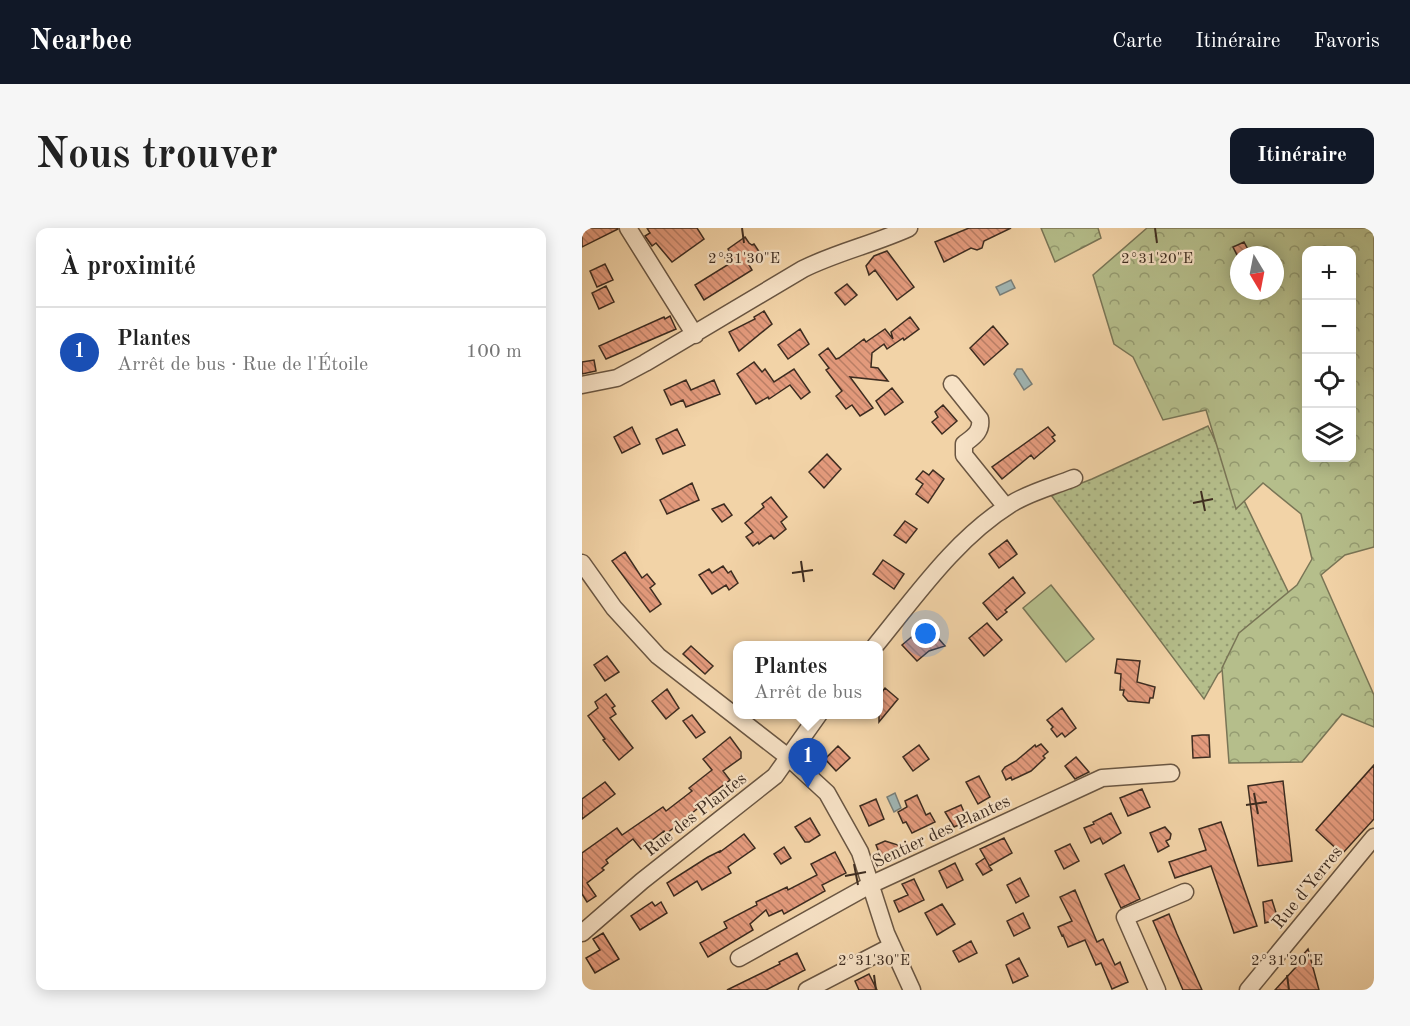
<!DOCTYPE html>
<html lang="fr">
<meta charset="utf-8">
<style>
body{margin:0;font-family:"Old Standard TT",serif;background:#f6f6f6;color:#222}
.controls{position:absolute;right:18px;top:18px;display:grid;overflow:hidden;border-radius:12px;box-shadow:0 3px 15px #0003}
.controls button{width:54px;height:54px;display:grid;place-items:center;padding:0;border:0;border-bottom:2px solid #e0e0e0;background:#fff;color:#222;font:30px sans-serif}
.compass{position:absolute;left:648px;top:18px;width:54px;height:54px;border-radius:50%;background:#fff;box-shadow:0 3px 15px #0003;rotate:170deg}
.you{position:absolute;left:344px;top:406px;width:21px;height:21px;margin:-15px;border:4px solid #fff;border-radius:50%;background:#1a73e8;box-shadow:0 0 0 9px #1a73e833}
.badge{display:grid;place-items:center;width:39px;height:39px;border-radius:50%;background:#111827;color:#fff;font-size:20px;font-weight:700}
.pin{position:absolute;translate:-50% -50px;filter:drop-shadow(0 2px 3px #0008)}
.pin::after{content:'';position:absolute;top:32px;width:21px;height:18px;background:inherit;clip-path:polygon(0 0,100% 0,50% 100%)}
.popup{position:absolute;left:151px;top:413px;width:150px;height:78px;box-sizing:border-box;display:grid;place-content:center;border-radius:12px;background:#fff;filter:drop-shadow(0 2px 4px #0005);font-size:20px;white-space:nowrap;color:#767676}
.popup b{font-size:22px;color:#222}
.popup::after{content:'';position:absolute;left:50%;top:100%;margin-left:-12px;border:12px solid transparent;border-top-color:#fff}
.list{margin:0;padding:0;list-style:none}
h2{display:flex;justify-content:space-between;align-items:center;height:78px;margin:0;padding:0 24px;font-size:26px}
h2 small{font-size:20px;font-weight:400;color:#767676}
.list li{display:grid;grid-template-columns:39px 1fr auto;gap:18px;align-items:center;box-sizing:border-box;height:90px;padding:0 24px;border-top:2px solid #e0e0e0}
.list b{display:block;font-size:22px;white-space:nowrap}
.list p{margin:0;font-size:20px;white-space:nowrap;color:#767676}
.list em{font-size:20px;font-style:normal;color:#767676}
.icon{flex:none;width:33px;height:33px;fill:none;stroke:currentColor;stroke-width:2;stroke-linecap:round;stroke-linejoin:round}
.map{position:relative;flex:none;width:792px;height:762px;overflow:hidden;border-radius:12px}
header{display:flex;align-items:center;gap:36px;box-sizing:border-box;height:84px;padding:0 30px;background:#111827;color:#fff}
header strong{font-size:28px}
nav{display:flex;gap:33px;margin-inline-start:auto;font-size:21px}
.intro{display:flex;align-items:center;justify-content:space-between;box-sizing:border-box;height:144px;padding:0 36px}
h1{margin:0;font-size:42px}
.button{padding:15px 27px;border-radius:12px;background:#111827;color:#fff;font-size:21px;font-weight:700}
main{display:flex;gap:36px;padding:0 36px}
aside{flex:1;background:#fff;border-radius:12px;box-shadow:0 3px 15px #0003}
.map>svg:first-child{display:block}
</style>
<header>
<strong>Nearbee</strong>
<nav><a>Carte</a><a>Itinéraire</a><a>Favoris</a></nav>
</header>
<div class="intro"><h1>Nous trouver</h1><a class="button">Itinéraire</a></div>
<main>
<aside>
<h2>À proximité<small></small></h2>
<ul class="list">
<li><span class="badge" style="background:#1a4fb4">1</span><div><b>Plantes</b><p>Arrêt de bus · Rue de l'Étoile</p></div><em>100 m</em></li>
</ul>
</aside>
<div class="map">
<svg width="792" height="762" viewBox="0 0 792 762">
<defs>
<pattern id="grass-dots" width="8" height="8" patternUnits="userSpaceOnUse" patternTransform="scale(1.5)"><rect width="8" height="8" fill="#b5be8b"/><path d="M2 2h.1M6 6h.1" fill="none" stroke="#949b71" stroke-width="1.8" stroke-linecap="round"/></pattern>
<pattern id="forest-crowns" width="20" height="18" patternUnits="userSpaceOnUse" patternTransform="scale(1.5)"><rect width="20" height="18" fill="#b5be8b"/><path d="M2 6a3 3 0 1 1 6 0M12 15a3 3 0 1 1 6 0" fill="none" stroke="#949b71"/></pattern>
<pattern id="building-back-hatch" width="6" height="6" patternUnits="userSpaceOnUse" patternTransform="scale(1.5)"><rect width="6" height="6" fill="#e39a7c"/><path d="M-1 5l2 2M0 0l6 6M5-1l2 2" fill="none" stroke="#b97e65"/></pattern>
</defs>
<rect width="100%" height="100%" fill="#f2d3a7"/>
<filter id="stains"><feTurbulence type="fractalNoise" baseFrequency=".00333" numOctaves="4"/><feColorMatrix values="0 0 0 0 .2 0 0 0 0 .09 0 0 0 0 .02 0 0 0 .5 -.17"/></filter>
<radialGradient id="worn" r=".72"><stop offset=".6" stop-color="#630" stop-opacity="0"/><stop offset="1" stop-color="#630" stop-opacity=".3"/></radialGradient>
<!-- grass -->
<path fill="url(#grass-dots)" stroke="#797556" stroke-width="1.5" d="M626,198L713,378L636,446L622,471L469,267L510,251Z"/>
<!-- forest -->
<path fill="url(#forest-crowns)" stroke="#797556" stroke-width="1.5" fill-rule="evenodd" d="M459,0H516L519,10L473,34Z
M565,0H792V319L763,327L739,347L792,467V499L760,486L720,534L647,535L640,440L657,405L715,357L730,331L719,286L681,255L654,281L624,182L581,192L551,129L532,116L511,47ZM724,22H770V230H724ZM657,27H693V63H657Z"/>
<!-- garden -->
<path fill="#b5be8b" stroke="#797556" stroke-width="1.5" d="M469,357L512,411L484,434L441,380Z"/>
<!-- water -->
<path fill="#a0b5b3" stroke="#787e78" stroke-width="1.5" d="M429,52L433,60L418,67L414,59Z
M435,141H440L450,156L442,162L432,146Z
M313,565L319,580L312,584L305,569Z"/>
<!-- building -->
<path fill="url(#building-back-hatch)" stroke="#3d2c20" stroke-width="1.5" d="M0,0H36V1L0,19Z
M65,0H115L122,11L90,34L74,15L70,18L63,8L68,5Z
M387,0H429L402,13L400,20L395,22L389,20L362,34L353,14Z
M163,9L167,15L170,17L172,16L180,28L167,37L170,42L122,72L113,57L147,36L142,28L148,25L146,21Z
M662,14L669,27H655L651,19Z
M305,23L332,59L315,72L293,42L287,47L284,38L292,28Z
M23,36L31,52L15,59L8,43Z
M265,56L275,67L263,77L253,65Z
M24,58L32,74L17,81L10,65Z
M182,83L190,96L157,123L147,104L173,91L172,89Z
M88,88L94,101L24,131L17,118L82,89L83,91Z
M328,89L337,101L322,112L321,110L305,121L302,116L290,125L289,139L296,140L306,153L268,149L291,180L278,188L270,177L264,181L254,168L260,163L244,142L247,140L237,127L246,120L254,131L257,130L282,111L284,114L303,101L311,111L309,104Z
M411,98L426,116L402,137L388,120Z
M218,101L227,116L206,131L196,117Z
M12,132L14,143L0,146V134Z
M172,134L180,144L183,141L192,154L212,141L228,164L219,171L208,157L187,171L186,169L174,176L155,146Z
M104,152L109,162L132,152L138,166L104,179L101,172L89,177L82,162Z
M310,160L321,174L303,187L294,173Z
M361,177L375,193L360,206L350,194L356,189L353,184Z
M50,199L58,216L40,225L32,209Z
M466,199L473,207L470,209L473,213L452,231L449,227L420,251L410,239Z
M95,201L103,217L81,226L74,211Z
M245,226L259,241L242,260L227,244Z
M351,242L362,251L346,275L334,266L341,256L334,251L341,243L347,247Z
M110,255L117,272L85,286L78,272Z
M189,269L205,289L199,294L204,301L192,311L189,307L177,316L176,314L171,318L164,309L171,304L163,295L182,279L180,276Z
M142,276L150,287L140,294L130,281Z
M323,293L335,301L324,315L312,307Z
M425,312L435,326L417,340L407,326Z
M43,324L60,350L65,346L73,356L68,360L79,376L68,384L30,333Z
M301,332L322,346L312,361L291,346Z
M141,338L146,345L149,343L156,355L147,362L144,357L130,366L117,347L127,341L130,345Z
M431,349L443,365L423,382L425,384L415,392L401,375Z
M405,395L420,412L402,428L387,410Z
M348,401L363,418L347,423L335,433L320,417L333,406L337,411Z
M109,418L131,438L123,446L101,426Z
M25,428L37,444L23,453L12,437Z
M535,431L558,433L555,454L573,459L571,470H568L567,475L546,473L541,467L542,462H538L539,446L533,445Z
M303,460L316,471L297,494V468Z
M85,461L97,480L84,491L70,473Z
M24,466L33,478L30,480L34,486L28,490L51,520L37,532L21,512L23,511L6,488L16,480L13,474Z
M480,480L494,500L483,509L480,505L475,509L469,501L471,499L465,492Z
M110,487L123,504L114,510L101,493Z
M620,507H627L628,529L611,530L610,508Z
M148,509L159,524V530L141,543L148,552L123,571L125,573L84,606L82,603L59,621L51,611L24,632L26,635L20,640L22,642L5,655L14,668L5,674L0,666V625L35,600L40,607L81,579L84,583L110,563L107,560L130,542L121,531Z
M459,516L466,524L461,528L463,530L449,543L430,552L429,549L424,552L420,543L423,539L434,533L453,517L454,519Z
M337,517L347,531L331,543L321,529Z
M256,518L268,530L254,543L243,531Z
M494,529L507,544L493,551L483,538Z
M792,537V591L760,626L734,602Z
M397,548L408,569L396,576L384,554Z
M701,553L710,633L676,638L666,558Z
M23,554L33,566L0,591V571Z
M560,561L568,579L546,588L538,570Z
M335,567L344,587L348,585L353,594L330,605L324,594L321,595L316,584L325,579L323,573Z
M294,571L302,591L287,598L278,578Z
M379,577L386,593L372,599L363,584Z
M529,585L539,605L521,616L518,610L509,615L502,600L512,596L511,594Z
M228,590L238,607L227,614H223L213,599Z
M639,594L675,698L652,705L629,638L593,650L587,634L624,622L617,601Z
M583,599L589,606L588,611L584,613L587,618L576,624L568,605Z
M162,606L173,620L146,639L149,645L120,662L115,653L92,668L85,655L126,629L138,623V624Z
M422,610L430,625L407,638L410,642L401,647L394,636L403,630L407,637L398,621Z
M303,613L316,617L320,627L311,632L298,627L294,617Z
M488,616L497,633L482,641L473,623Z
M202,619L209,630L199,636L192,626Z
M253,624L264,645L240,657L243,663L202,686L200,682L187,688L184,682L168,696L171,702L126,729L118,715L145,700L142,694L175,677L174,674L205,659L206,662L235,647L229,636Z
M373,635L381,652L365,660L357,643Z
M542,637L558,671L539,680L523,646Z
M438,650L447,668L434,675L425,657Z
M332,651L342,672L317,684L312,673L326,667L320,656Z
M493,662L515,714L521,711L533,737L538,734L546,754L530,761L519,735L514,737L503,712L486,719L481,707L480,708L476,699L490,693L478,669Z
M690,672L696,691L683,695L681,674Z
M70,674L73,678L79,674L85,685L58,702L49,688Z
M360,676L373,696L355,707L343,685Z
M441,685L448,700L432,708L425,693Z
M587,686L595,706L620,762H601L571,693Z
M21,705L37,731L13,745L4,730L18,722L11,711Z
M389,713L395,725L377,734L371,723Z
M726,721L737,762H693L714,739L712,737Z
M215,725L223,742L184,762H145L198,736L197,734Z
M437,730L446,748L431,755L424,737Z
M287,746L295,762H277L273,753Z"/>
<g fill="none" stroke-linecap="round" stroke-linejoin="round">
<!-- minor casing -->
<g stroke="#6a5642" stroke-width="19">
<path id="minor" d="M46,0L113,107
M370,156L398,191C400,204 391,209 382,216V227L424,279
M0,157L35,150L63,135L221,41C255,24 292,16 327,0
M0,335L32,380L76,428L206,529L245,565L278,624L304,705L330,762
M293,418C334,368 373,311 429,276C448,264 472,258 492,250
M0,705L60,653L193,548L237,486
M157,730L288,657L520,550L589,545
M225,762L310,718
M575,762L543,689L603,664
M666,762L792,609"/>
</g>
<!-- minor -->
<use href="#minor" stroke="#f7e2c6" stroke-width="16"/>
</g>
<!-- ticks -->
<path fill="none" stroke="#3d2c20" stroke-width="2" d="M160,0L162,15M573,0L575,15M619,263L623,283M611,275L631,271M219,333L222,354M210,345L231,342M672,565L676,586M664,577L685,574M272,636L276,657M263,648L284,644M292,747L294,762M705,747L707,762"/>
<g text-anchor="middle" stroke-width="4.5" stroke-linejoin="round" paint-order="stroke">
<!-- street labels -->
<g font-size="18" fill="#3d2c20" stroke="#f7e2c6">
<text transform="translate(113 586) rotate(-38)" y="6">Rue des Plantes</text>
<text transform="translate(359 603) rotate(-25)" y="6">Sentier des Plantes</text>
<text transform="translate(725 659) rotate(-51)" y="6">Rue d'Yerres</text>
</g>
</g>
<g font-size="15" text-anchor="middle" fill="#3d2c20" stroke="#f7e2c6" stroke-width="4.5" stroke-linejoin="round" paint-order="stroke">
<text x="162" y="35">2°31'30"E</text>
<text x="575" y="35">2°31'20"E</text>
<text x="292" y="737">2°31'30"E</text>
<text x="705" y="737">2°31'20"E</text>
</g>
<rect width="100%" height="100%" filter="url(#stains)"/>
<rect width="100%" height="100%" fill="url(#worn)"/>
</svg>
<div class="controls">
<button>+</button>
<button>−</button>
<button><svg class="icon" aria-label="locate" viewBox="0 0 24 24"><circle cx="12" cy="12" r="6"/><path d="M12 2v4M12 18v4M2 12h4M18 12h4"/></svg></button>
<button><svg class="icon" aria-label="layers" viewBox="0 0 24 24"><path d="M12 4l9 5-9 5-9-5zM3 14l9 5 9-5"/></svg></button>
</div>
<svg class="compass" viewBox="-18 -18 36 36"><path d="M0-13l5 13h-10z" fill="#e53935"/><path d="M0 13l5-13h-10z" fill="#767676"/></svg>
<div class="you"></div>
<div class="pin badge" style="left:226px;top:560px;background:#1a4fb4">1</div>
<div class="popup"><b>Plantes</b>Arrêt de bus</div>
</div>
</main>
